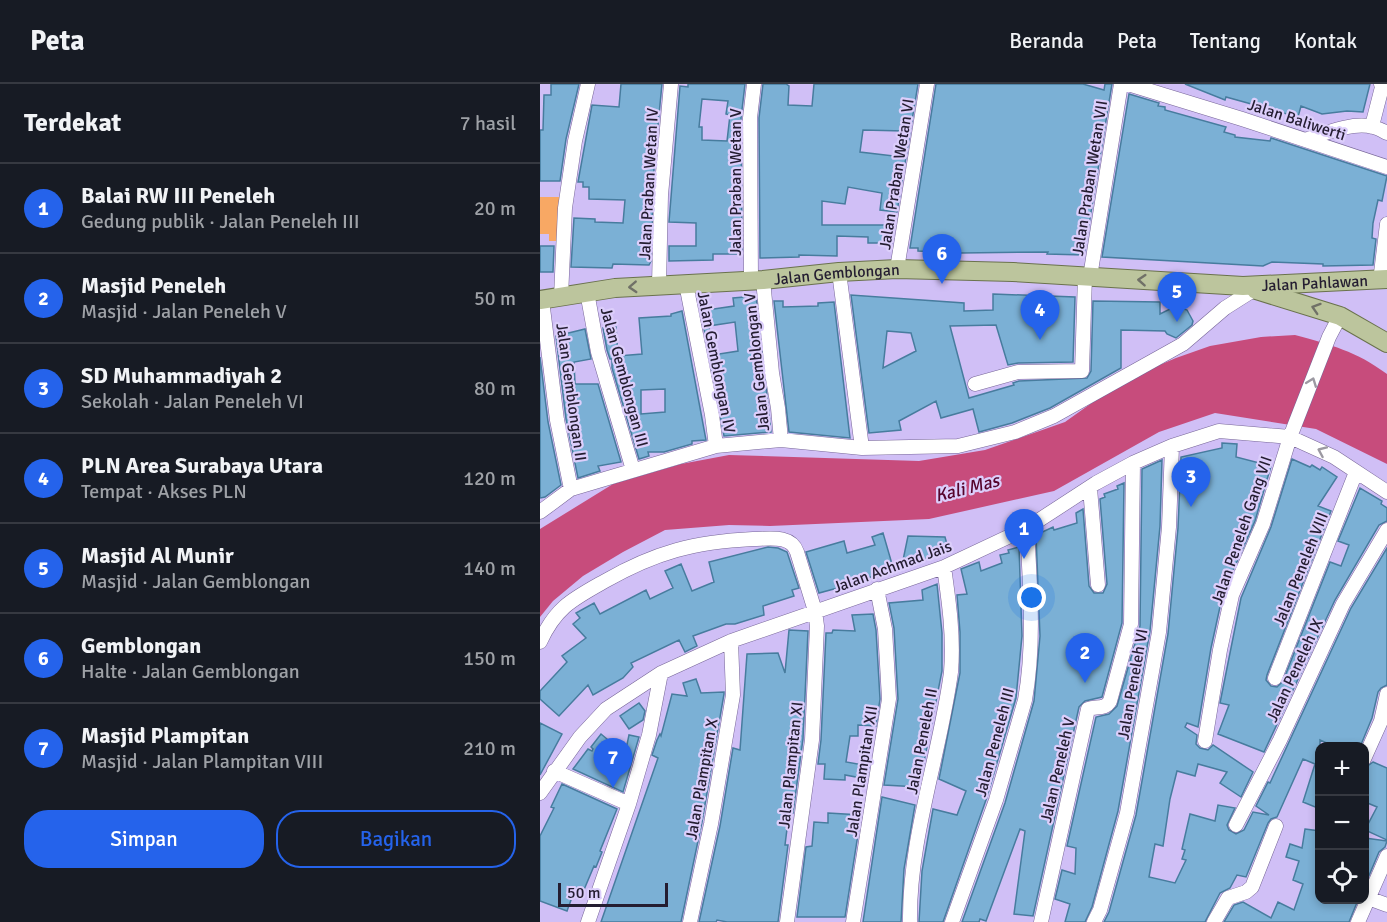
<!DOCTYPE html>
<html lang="id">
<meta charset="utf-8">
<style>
body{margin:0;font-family:Signika,sans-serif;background:#20242c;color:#f1f3f6}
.controls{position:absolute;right:18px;bottom:18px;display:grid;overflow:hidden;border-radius:12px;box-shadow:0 3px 9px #0003}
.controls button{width:54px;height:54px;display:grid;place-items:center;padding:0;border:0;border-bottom:2px solid #363941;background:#171b24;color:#f1f3f6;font:30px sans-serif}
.scale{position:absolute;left:18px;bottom:15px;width:110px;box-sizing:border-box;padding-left:6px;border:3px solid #241d31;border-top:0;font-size:16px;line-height:21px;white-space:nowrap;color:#241d31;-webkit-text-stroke:4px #dccefb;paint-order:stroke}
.you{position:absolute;left:492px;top:514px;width:21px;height:21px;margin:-15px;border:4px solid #fff;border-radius:50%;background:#1a73e8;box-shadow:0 0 0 9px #1a73e833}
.badge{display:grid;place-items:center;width:39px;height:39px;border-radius:50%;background:#2563eb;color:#fff;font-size:20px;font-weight:700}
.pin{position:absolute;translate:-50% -50px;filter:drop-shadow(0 2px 3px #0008)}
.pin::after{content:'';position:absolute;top:32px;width:21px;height:18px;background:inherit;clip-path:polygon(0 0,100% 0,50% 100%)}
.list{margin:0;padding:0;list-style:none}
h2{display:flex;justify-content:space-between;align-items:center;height:78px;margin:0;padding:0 24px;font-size:26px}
h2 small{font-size:20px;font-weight:400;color:#9ea1a6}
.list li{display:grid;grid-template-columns:39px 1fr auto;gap:18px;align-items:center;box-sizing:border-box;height:90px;padding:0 24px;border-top:2px solid #363941}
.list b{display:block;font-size:22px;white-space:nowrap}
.list p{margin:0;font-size:20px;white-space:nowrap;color:#9ea1a6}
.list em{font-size:20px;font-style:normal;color:#9ea1a6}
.actions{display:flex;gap:12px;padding:18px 24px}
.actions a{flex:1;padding:14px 0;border:2px solid #2563eb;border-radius:24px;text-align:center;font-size:21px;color:#2563eb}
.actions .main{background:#2563eb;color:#fff}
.icon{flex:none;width:33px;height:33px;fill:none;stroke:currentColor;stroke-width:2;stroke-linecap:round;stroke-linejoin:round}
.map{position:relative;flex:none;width:847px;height:838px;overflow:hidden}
header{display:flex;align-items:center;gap:36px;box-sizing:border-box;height:84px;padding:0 30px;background:#171b24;border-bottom:2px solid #363941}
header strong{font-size:28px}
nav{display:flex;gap:33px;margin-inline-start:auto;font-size:21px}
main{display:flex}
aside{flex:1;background:#171b24}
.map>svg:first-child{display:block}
</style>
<header>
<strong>Peta</strong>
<nav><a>Beranda</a><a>Peta</a><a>Tentang</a><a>Kontak</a></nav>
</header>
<main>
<aside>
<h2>Terdekat<small>7 hasil</small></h2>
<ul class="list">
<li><span class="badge">1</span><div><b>Balai RW III Peneleh</b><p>Gedung publik · Jalan Peneleh III</p></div><em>20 m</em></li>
<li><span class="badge">2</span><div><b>Masjid Peneleh</b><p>Masjid · Jalan Peneleh V</p></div><em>50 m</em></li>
<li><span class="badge">3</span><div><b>SD Muhammadiyah 2</b><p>Sekolah · Jalan Peneleh VI</p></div><em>80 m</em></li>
<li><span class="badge">4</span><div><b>PLN Area Surabaya Utara</b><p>Tempat · Akses PLN</p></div><em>120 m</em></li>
<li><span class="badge">5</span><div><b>Masjid Al Munir</b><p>Masjid · Jalan Gemblongan</p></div><em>140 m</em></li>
<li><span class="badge">6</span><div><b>Gemblongan</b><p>Halte · Jalan Gemblongan</p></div><em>150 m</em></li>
<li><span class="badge">7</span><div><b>Masjid Plampitan</b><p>Masjid · Jalan Plampitan VIII</p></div><em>210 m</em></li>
</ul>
<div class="actions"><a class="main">Simpan</a><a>Bagikan</a></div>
</aside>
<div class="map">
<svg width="847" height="838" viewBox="0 0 847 838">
<rect width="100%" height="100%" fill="#d0bff6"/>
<!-- green -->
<path fill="#f8a864" d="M0,113H31L30,157H9V150H0Z"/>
<!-- water -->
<path fill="#c74c7c" d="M755,251C791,261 816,267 847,290V380L776,345L675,329L619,348L514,407L389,435L230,442L189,441L125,446L83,468L43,492L13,517L0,533V445L73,400L141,380L189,371L379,377L445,366L525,338L584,296L636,274L670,262L721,253Z"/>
<!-- building -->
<path fill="#7bb0d5" stroke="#477c9e" stroke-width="1.5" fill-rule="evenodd" d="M11,0H39L26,55L20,97H0V46H3L4,11H11Z
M81,0H122L116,61H113L110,84H114L111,177L109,181L73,180L72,184L31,183L34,134L55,135V138L83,139L85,116L49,115V103H43V98H38L52,21L79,23Z
M148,0H205L201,34L202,170H173V176L129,177V162H156V139L129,138L140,2L148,3ZM162,15L188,17L186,30L190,31L187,57L162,56V43H159Z
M223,0H246L249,2L248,21L272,22L274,0H378L357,128L340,126L342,109L308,103L305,120L282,117V141H355L352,159H328V153L297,152V172L259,171V173L220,174L219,34ZM323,46L364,47L362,73L320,68Z
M396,0H543L564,6L565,0H572L544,171L507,170L508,168L421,169L378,167V164H370Z
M645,0H830L823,28L807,27L782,30L761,22L758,33L686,13L685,16Z
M589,10L619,19L618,22L625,23V26L686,43L684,48L695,51V53L730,57L731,54L847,92L842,117L838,116L833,139L832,154L836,155L833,181L783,182V180L732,178L723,182L562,173Z
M0,162H14L13,188H0Z
M453,210L535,213L533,278L478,279L468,281L456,241L410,242L429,314L474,301L473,299L479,297L547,294L551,287L553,217L620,218V230L636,222L647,226L653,237L652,241L636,254L627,250L625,247L581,246V284L510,324L472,339L439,348L433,325L401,334L396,317L359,337L361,346L329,349L311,211L424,219V227L453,226ZM347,247L371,249L376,267L343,284Z
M216,212L231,348L184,352L160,223L166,222L167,226L194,222L193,214ZM195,238L198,267L173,271L169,242Z
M234,217H243V223L278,222V219L294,218L310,354L249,348Z
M142,227L166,356L152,357V360L124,368H108L109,372L99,375L72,284V275H70L67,266L63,244L76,243L78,272L102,270L99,234L131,232V230ZM125,305V328L101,330V306Z
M45,245L51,275L34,278L35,300H58L81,378L58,382L60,387L38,394L26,335L16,252Z
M0,273L8,338L21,401L5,413L0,414Z
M682,359L697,360L696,373L731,382L715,437L683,509L671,564L658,643L647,639L645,643L657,651L656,660L660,664L668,666L673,661L713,688L701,713L680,699L687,688L658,680L655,692L637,687L630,715L623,762L615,760L609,793L635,799L646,776L642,775L645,766L642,765L650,730L675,737L678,721L695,724L687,741L689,746L696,750L704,746L713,728L729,731L716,722L728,698L730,699L811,524L847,464V601L841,604L838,608L832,634L820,663H795L780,656V725L763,718L775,680L763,675L737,733L731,735L728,739L706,793L697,791L690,804L680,809L665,838H564L569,828L596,731L628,550L638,444L641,373L682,364Z
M752,375L770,383L772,381L780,386L782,383L797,393L778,422L791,427L727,591L726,596L731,602L737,603L743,597L790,478L801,482L809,461L798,457L820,404L842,417L841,420L847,424V437L839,441L795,516L724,668L678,650L689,621L680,619L701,514L731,443Z
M622,376L620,442L610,547L578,727L552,823L545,838H525L530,820L515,815L522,786L535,790L536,764L527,762L556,633L569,630L577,622L600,542L602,385Z
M584,399L582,539L562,613L545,617L539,623L493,832L474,830L485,747L480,745L446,837L440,835L439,838H422L465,719L494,617L500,552L496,451L513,443L514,446L537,439L536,429L543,425L549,502L554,509H563L567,500L560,415L565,413L564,410L578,405L577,402Z
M343,449L354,487L315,497L316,499L279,509L266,468L304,457L307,469L335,461L332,453Z
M368,452L405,453L409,468L362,481Z
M228,463L238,464L247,468L259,504L252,506L254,512L223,522L224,531L195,540H186L153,552L157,562L145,568L139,556L91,579L93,583L83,594L53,611L48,601L19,632L0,615V607L27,578L22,572L46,554L33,540L40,534L36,529L54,519L60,530L106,506L110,515L133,504L125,487L141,480L152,507L174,498L169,478Z
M479,463L482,552L476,614L447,713L403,838H379L382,787L393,725L417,731L426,707L399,695L420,589V548L417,511L427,510L421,485L439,478L441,487L462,479L460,471L469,469L468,466Z
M397,500L402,549V587L379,703L344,701L358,615L354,544L349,519L383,516L382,506Z
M333,530L336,546L340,615L336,642L318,641V652H310L306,678L329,682L327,695L305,691V696L284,695L285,680H278L281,656L286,549H292L293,546L315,547L312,531Z
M249,546L268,547L263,655L253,729H249L245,761H248L238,838H187L177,836L176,838H159L180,742L193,664L200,666L207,570L238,569L245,589Z
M156,595L161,609L184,608V610L162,738L141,838H61L118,674L112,671L117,656L120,650L121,652L132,610L147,612L143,599Z
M99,619L105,627L103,636L89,645L80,632Z
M0,639L22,650L0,691Z
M61,650L85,670L89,651L99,653L83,708L33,685L48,665L52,667L53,665L51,663Z
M833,678L847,684V756L825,746L837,723L825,718V684Z
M22,700L77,725L60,767L62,768L56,783L54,782L43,808L35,805L27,827L0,817V752L14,724L11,723Z
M342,713L375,721L364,785L361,838H323Z
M288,729L321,731L305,833H257L266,763L272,762L274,738L288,739Z
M765,745L780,747V816H818L809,838H684L694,821L703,818L731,834L738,818L754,826L763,800L753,796L759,777L746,773L750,760L762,764Z
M825,754L847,757L845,763L839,768L825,801Z"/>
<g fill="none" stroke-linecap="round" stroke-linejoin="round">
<!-- minor casing -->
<g stroke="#776698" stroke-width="15">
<path id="minor" d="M588,0L702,35L847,83
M832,42L842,3L841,0
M765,56C783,50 814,37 833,43C838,44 843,47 847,49
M357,185L387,0
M299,188L322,364
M550,193L581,0
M211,196L210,34L214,0
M223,196L232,289L238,324L241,356
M840,197L847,140
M146,200L172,331L176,362
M119,201L121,111L131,0
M47,208L58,268L93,386
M21,213L25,124L35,57L48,0
M2,216L17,336L31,405
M435,300L478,288L542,287L545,192
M550,404L558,501
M0,428L31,405L176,362L241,356L322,364L418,362L475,348L514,332L643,260L685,224L715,205
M0,558C16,523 33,515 65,497C116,468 154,458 213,455C228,455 251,450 257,468L275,527L277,542L272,656L247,838
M735,594L816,388
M665,657L680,566L692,511L723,440L750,353L789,253L800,232
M824,675L841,637L847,610
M14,687L89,720
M0,709L40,653L66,625L121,589L191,557L404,483L487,444L556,399L593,379L632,362L679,347L750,353L794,373L847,408
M696,741L740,656L803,520L847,446
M828,814L847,821
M48,838L89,720L109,651L121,589
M150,838L171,740L193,611L191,557
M313,838L349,615L345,545L337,505
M370,838C369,769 390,701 403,634C406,619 409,604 411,588C414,553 409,518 404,483
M412,838L456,716L485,616C495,560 490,501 487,444
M501,838L548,625C556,622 565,626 570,617L591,540L593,379
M554,838L560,826L587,729L619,548L629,443L632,362
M674,838L688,814L706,808L712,803L736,742
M818,838L847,772"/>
</g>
<!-- major casing -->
<g stroke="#6a724d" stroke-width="20">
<g id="major">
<path d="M716,206L800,232L847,259"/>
<path id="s1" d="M0,216L75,204L223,196L299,188L357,185L473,188L703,202L847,195"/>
</g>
</g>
<!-- minor -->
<use href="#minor" stroke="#fff" stroke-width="14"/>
<!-- major -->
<use href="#major" stroke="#bcc59d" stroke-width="18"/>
</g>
<!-- one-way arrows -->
<defs><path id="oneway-chevron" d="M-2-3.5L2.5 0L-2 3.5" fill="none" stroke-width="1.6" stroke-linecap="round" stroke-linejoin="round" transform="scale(1.5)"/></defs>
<g stroke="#707167">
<use href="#oneway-chevron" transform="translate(602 196) rotate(-176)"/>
<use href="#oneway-chevron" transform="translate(93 203) rotate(177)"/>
<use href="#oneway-chevron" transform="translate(776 224) rotate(-162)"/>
</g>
<g stroke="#9c99a2">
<use href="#oneway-chevron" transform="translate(772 298) rotate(-69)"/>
<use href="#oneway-chevron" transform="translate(782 367) rotate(-156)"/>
</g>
<g text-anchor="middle" stroke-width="4.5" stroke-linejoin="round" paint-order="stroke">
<!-- street labels -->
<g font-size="16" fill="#241d31" stroke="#dccefb">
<text transform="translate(757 35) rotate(18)" y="6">Jalan Baliwerti</text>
<text transform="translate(356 90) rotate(-81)" y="6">Jalan Praban Wetan VI</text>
<text transform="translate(549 94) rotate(-81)" y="6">Jalan Praban Wetan VII</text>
<text transform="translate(195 98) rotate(-90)" y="6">Jalan Praban Wetan V</text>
<text transform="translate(108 100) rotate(-87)" y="6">Jalan Praban Wetan IV</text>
<text dy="6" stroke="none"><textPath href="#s1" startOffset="298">Jalan Gemblongan</textPath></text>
<text dy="6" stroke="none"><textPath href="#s1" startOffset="777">Jalan Pahlawan</textPath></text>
<text transform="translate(177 278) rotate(79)" y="6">Jalan Gemblongan IV</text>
<text transform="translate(216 278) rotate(-96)" y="6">Jalan Gemblongan V</text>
<text transform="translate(85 293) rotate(75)" y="6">Jalan Gemblongan III</text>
<text transform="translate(32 308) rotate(82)" y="6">Jalan Gemblongan II</text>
<text transform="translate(701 446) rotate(-71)" y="6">Jalan Peneleh Gang VII</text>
<text transform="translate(352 482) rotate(-20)" y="6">Jalan Achmad Jais</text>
<text transform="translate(760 485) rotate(-68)" y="6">Jalan Peneleh VIII</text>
<text transform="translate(754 586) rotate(-65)" y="6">Jalan Peneleh IX</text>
<text transform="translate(592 600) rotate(-80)" y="6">Jalan Peneleh VI</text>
<text transform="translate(381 657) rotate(-79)" y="6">Jalan Peneleh II</text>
<text transform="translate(454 658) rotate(-75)" y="6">Jalan Peneleh III</text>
<text transform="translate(250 681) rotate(-84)" y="6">Jalan Plampitan XI</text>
<text transform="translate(517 686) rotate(-77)" y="6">Jalan Peneleh V</text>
<text transform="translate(321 687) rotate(-81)" y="6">Jalan Plampitan XII</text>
<text transform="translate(161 695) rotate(-80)" y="6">Jalan Plampitan X</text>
</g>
<!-- water labels -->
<g font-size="18" font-style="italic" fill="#55032b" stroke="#dccefb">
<text transform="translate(427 404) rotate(-14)" y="6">Kali Mas</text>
</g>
</g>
</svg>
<div class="controls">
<button>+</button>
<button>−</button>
<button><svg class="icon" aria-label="locate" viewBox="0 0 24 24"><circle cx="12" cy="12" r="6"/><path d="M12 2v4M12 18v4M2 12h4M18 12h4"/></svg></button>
</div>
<div class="scale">50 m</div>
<div class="you"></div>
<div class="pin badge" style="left:484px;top:475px">1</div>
<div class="pin badge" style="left:545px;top:599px">2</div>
<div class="pin badge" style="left:651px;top:423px">3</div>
<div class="pin badge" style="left:500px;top:256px">4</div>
<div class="pin badge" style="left:637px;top:238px">5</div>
<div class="pin badge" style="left:402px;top:200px">6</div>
<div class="pin badge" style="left:73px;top:704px">7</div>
</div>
</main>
